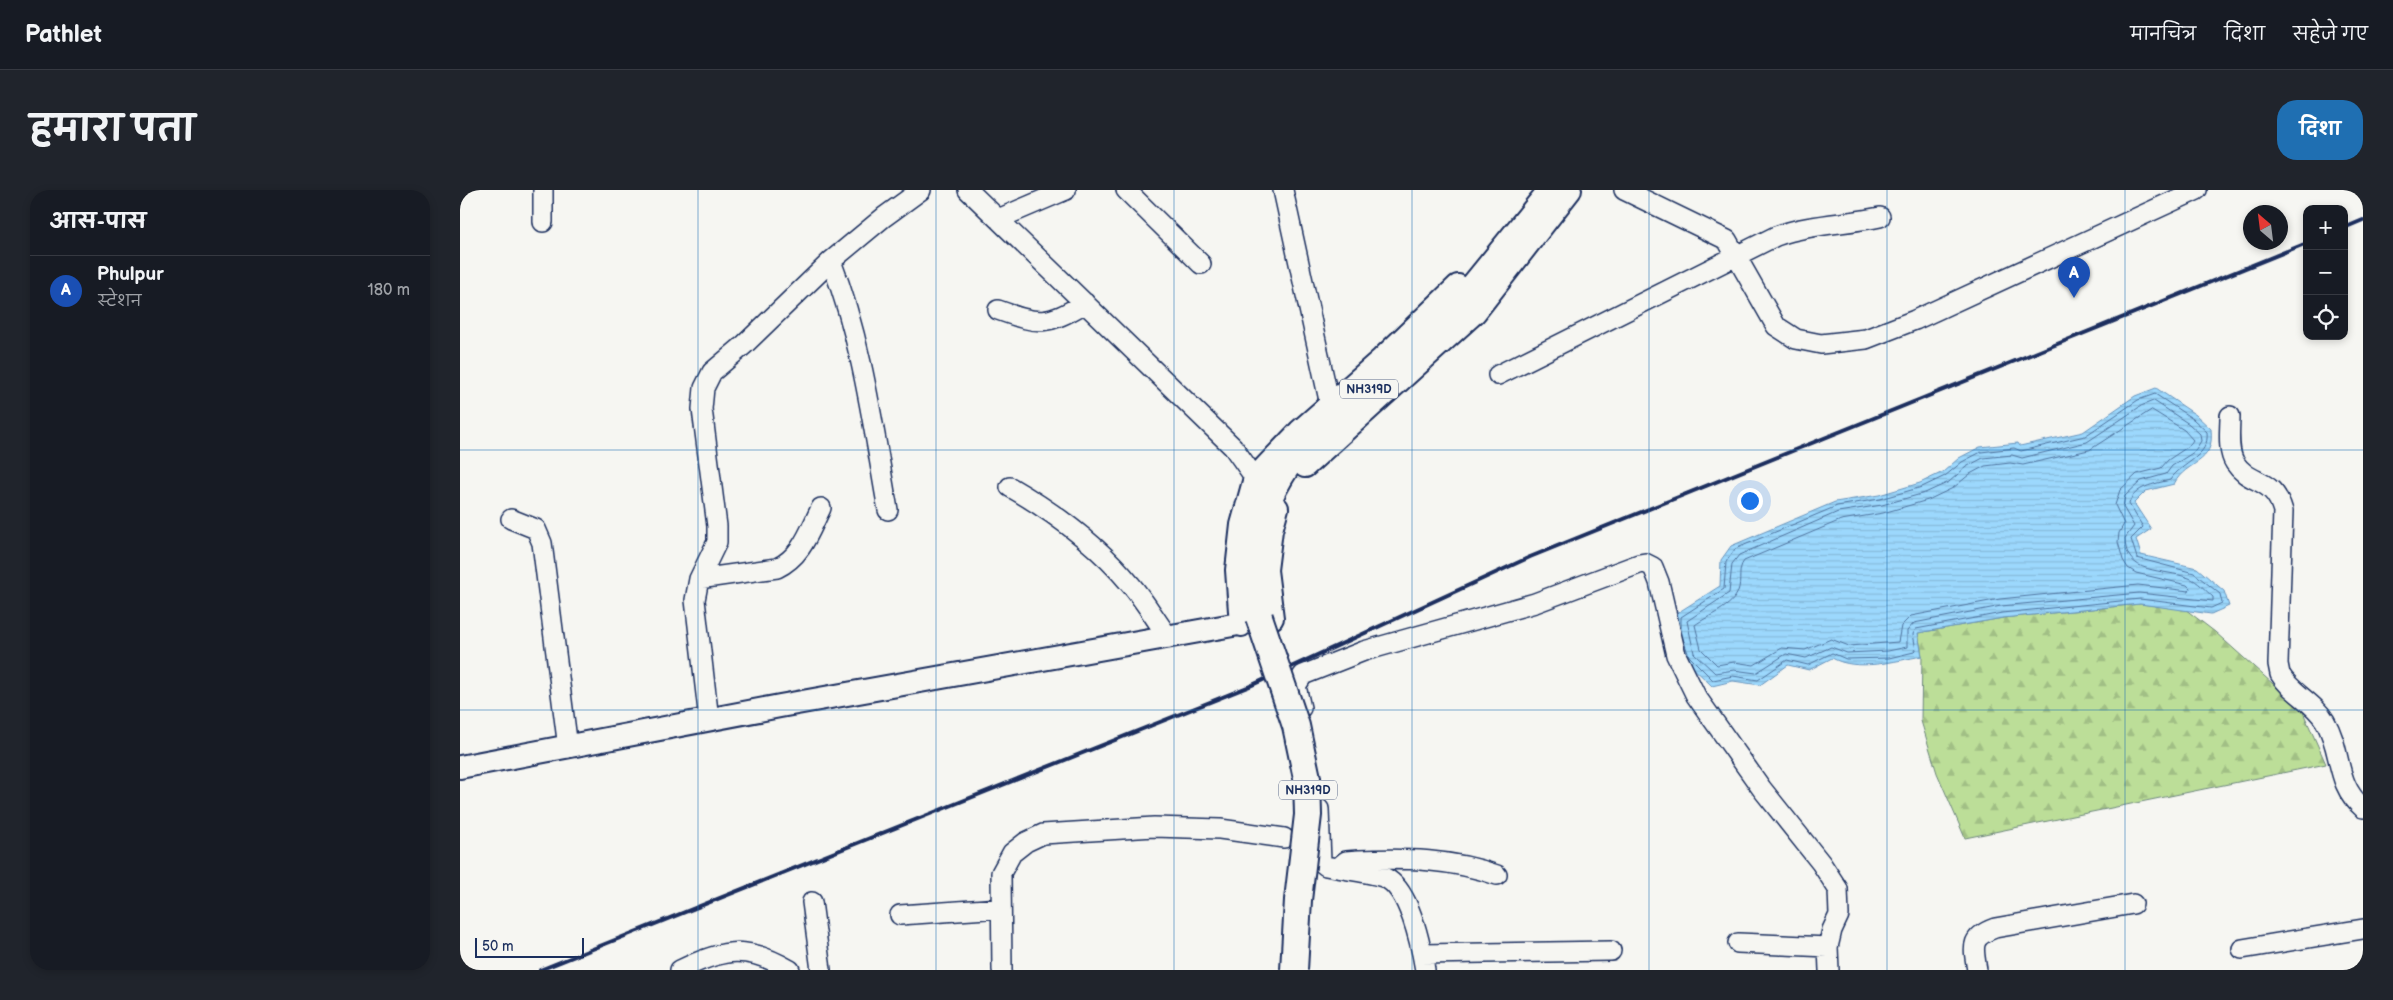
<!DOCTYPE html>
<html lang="hi">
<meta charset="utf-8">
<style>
body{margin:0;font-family:"Balsamiq Sans","Playpen Sans Deva",sans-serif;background:#20242c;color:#f1f3f6}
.controls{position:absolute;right:15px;top:15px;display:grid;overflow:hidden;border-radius:10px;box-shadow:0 2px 8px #0003}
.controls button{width:45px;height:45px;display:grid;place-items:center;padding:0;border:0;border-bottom:1px solid #363941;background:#171b24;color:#f1f3f6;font:25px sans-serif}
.compass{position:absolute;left:1783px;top:15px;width:45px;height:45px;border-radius:50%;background:#171b24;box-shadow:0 2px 8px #0003;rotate:332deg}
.scale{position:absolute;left:15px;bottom:12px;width:109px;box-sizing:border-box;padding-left:5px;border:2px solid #1b2f5e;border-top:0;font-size:14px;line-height:18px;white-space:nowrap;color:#1b2f5e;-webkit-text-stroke:4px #f6f6f2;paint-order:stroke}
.you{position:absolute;left:1289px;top:310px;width:18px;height:18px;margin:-12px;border:4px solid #fff;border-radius:50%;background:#1a73e8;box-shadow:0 0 0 8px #1a73e833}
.badge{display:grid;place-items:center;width:32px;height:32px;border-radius:50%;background:#1f6fb2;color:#fff;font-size:16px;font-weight:700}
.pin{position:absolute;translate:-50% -41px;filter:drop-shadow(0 1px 2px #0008)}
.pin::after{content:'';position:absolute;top:26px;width:18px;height:15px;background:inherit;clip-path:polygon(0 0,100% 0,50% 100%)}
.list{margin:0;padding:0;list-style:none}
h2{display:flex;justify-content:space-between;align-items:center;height:65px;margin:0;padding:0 20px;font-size:21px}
h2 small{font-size:16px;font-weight:400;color:#9ea1a6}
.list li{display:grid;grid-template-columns:32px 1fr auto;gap:15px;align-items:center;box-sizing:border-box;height:70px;padding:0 20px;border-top:1px solid #363941}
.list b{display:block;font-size:19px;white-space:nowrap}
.list p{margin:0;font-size:16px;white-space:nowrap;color:#9ea1a6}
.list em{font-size:16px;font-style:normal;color:#9ea1a6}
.icon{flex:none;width:28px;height:28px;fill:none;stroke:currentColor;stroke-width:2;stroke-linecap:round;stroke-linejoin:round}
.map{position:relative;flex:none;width:1903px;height:780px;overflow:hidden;border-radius:20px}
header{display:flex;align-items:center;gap:30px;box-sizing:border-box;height:70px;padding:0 25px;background:#171b24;border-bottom:1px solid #363941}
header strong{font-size:24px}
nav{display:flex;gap:28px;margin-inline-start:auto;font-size:18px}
.intro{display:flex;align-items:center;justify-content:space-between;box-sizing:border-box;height:120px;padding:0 30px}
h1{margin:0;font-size:35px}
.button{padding:12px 22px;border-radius:20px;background:#1f6fb2;color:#fff;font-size:18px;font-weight:700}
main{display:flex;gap:30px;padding:0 30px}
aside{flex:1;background:#171b24;border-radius:20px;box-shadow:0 2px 8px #0003}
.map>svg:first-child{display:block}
</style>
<header>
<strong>Pathlet</strong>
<nav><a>मानचित्र</a><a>दिशा</a><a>सहेजे गए</a></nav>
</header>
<div class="intro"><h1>हमारा पता</h1><a class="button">दिशा</a></div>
<main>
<aside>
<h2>आस-पास<small></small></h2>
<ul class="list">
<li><span class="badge" style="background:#1a4fb4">A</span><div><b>Phulpur</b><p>स्टेशन</p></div><em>180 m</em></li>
</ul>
</aside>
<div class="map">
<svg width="1903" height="780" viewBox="0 0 1903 780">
<defs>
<pattern id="forest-firs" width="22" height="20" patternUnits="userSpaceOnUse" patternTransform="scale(1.25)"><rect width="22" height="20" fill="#bcde98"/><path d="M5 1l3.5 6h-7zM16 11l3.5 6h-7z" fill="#a1bf85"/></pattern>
<pattern id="water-rules" width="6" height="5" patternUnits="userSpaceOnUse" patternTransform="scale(1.25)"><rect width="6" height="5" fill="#9cd8fd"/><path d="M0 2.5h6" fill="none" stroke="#86badb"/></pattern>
</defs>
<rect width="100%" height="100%" fill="#f6f6f2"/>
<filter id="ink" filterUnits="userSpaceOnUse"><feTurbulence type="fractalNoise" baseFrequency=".02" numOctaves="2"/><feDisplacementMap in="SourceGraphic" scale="10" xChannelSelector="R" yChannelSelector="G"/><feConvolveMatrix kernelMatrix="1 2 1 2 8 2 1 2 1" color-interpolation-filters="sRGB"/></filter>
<g filter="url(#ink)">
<!-- forest -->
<path fill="url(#forest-firs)" stroke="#6c867b" d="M1680,414L1725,419L1755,442L1842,520L1866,574L1505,648L1477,583L1461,531L1462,466L1458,443L1543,428Z"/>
<!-- water -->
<path fill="url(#water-rules)" stroke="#6894bd" d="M1696,198L1736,225L1751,239C1755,276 1727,269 1714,294L1686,301L1674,313L1691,339L1676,349L1681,365L1737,378L1764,401L1769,416L1751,424L1680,414L1543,428L1458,443L1462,466C1435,471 1397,482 1372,468L1349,480L1328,475L1300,495L1273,491L1252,496L1224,469L1214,425L1260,396L1261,370L1271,356L1375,312L1419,305L1460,293L1483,282L1499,268L1520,257L1558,253L1560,256L1623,242L1675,206Z"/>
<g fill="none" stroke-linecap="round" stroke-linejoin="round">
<!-- shore -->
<path stroke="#4f739e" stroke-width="1" d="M1694,211L1729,234L1740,244L1741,251L1734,262L1712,276L1706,284L1681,291L1665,306L1663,317L1674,336L1665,348C1665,386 1703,378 1729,388C1738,391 1746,401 1753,407V411L1679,403L1541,416L1454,433L1447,441V457L1428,461L1387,463L1371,457L1346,468L1326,464L1296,483L1274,480L1255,483L1234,463L1227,431L1269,403L1272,374L1279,365L1378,322L1422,315L1465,303L1489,292L1506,277L1523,268L1552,265L1562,268L1627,252L1681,216Z
M1692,220L1724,240L1733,250L1729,256L1708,270L1701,278L1677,284L1660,300L1655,315L1664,334L1659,343L1658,352L1663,370L1668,378L1676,383L1727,395L1730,398L1729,401L1678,395L1540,409L1451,426L1441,436L1438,452L1389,456L1371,449L1345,460L1322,458L1294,475L1274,472L1257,475L1241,459L1235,435C1247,426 1273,417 1278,401C1282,391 1277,380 1284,371L1381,330L1423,323L1468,310L1493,298L1510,284L1525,276L1550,273L1563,275L1629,260Z
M1221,438V427L1264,399L1266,372L1275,359L1377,316L1420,309L1462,297L1485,286L1502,272L1521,262L1554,258L1561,261L1625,246L1678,210L1695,204L1733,229L1747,242C1750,267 1722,272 1710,290C1695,294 1674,296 1669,314L1683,337L1671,349L1677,368L1734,383L1760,404L1762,413L1751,418L1680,409L1542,423L1456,439L1453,444L1456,460L1454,462L1429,468L1386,469L1372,463L1348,475L1327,470L1298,490L1273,486L1253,490L1229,466L1222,446"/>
<!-- minor casing -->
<g stroke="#1b2f5e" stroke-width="22">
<path id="minor" d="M83,0V32
M508,0L773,257L795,288
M666,0L741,74
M823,0L870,215
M1164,0L1267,50L1316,136L1336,149L1361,154L1406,149L1455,130L1737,0
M538,29L606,0
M371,71C402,151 413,236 428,320
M538,120C580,135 586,136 625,113
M1038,185L1316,46C1349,34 1386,34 1420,27
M1770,226C1770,240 1767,261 1775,273C1790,296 1813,286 1823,321L1818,474L1820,484C1831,503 1854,512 1865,531C1883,562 1874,593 1903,618
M550,297C595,323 638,355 671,395C685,411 696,431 709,448
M51,329L76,339L82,353L108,558
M239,389L317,378C342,366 349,342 361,318
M841,518L836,496L843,485L904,461L1075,413L1179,374L1185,373L1193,377L1199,392L1216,465L1236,506L1302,599L1361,673L1378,699L1379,725L1372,740L1368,757L1369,780
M249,530L235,410L239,389L257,352V336L242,219L244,198L252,182L284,155L371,71L424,27L461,0
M859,619L861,672L866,676C884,680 905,681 923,687C949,696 961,756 965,780
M880,676L886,671L899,670C946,668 992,669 1037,685
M352,712L361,780
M440,725L541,718
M1278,753L1368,757
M1782,759L1903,739
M962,764L1151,761
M220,780C264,758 288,755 330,780
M542,780L541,683L552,663L566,652L583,644L694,637L760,639L824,648
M1517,780C1513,756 1510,747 1535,738L1673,714"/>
</g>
<!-- major casing -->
<g stroke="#1b2f5e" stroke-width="26">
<path id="major" d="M845,276L1015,122L1110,0
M781,435L777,380L782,335L795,288L840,241L922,169L998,96
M0,577L320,516L812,428L806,380L811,340L817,318"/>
</g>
<!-- highway casing -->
<g stroke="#1b2f5e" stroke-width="30">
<path id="highway" d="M799,427C788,367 794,325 828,274L962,151L1002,111L1092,0"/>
</g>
<!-- minor -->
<use href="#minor" stroke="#f6f6f2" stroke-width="19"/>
<!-- major -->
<use href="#major" stroke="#f6f6f2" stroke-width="22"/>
<!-- highway -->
<use href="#highway" stroke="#f6f6f2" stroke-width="26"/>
<!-- rail -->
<path stroke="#1b2f5e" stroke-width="4" d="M1884,38L1903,30
M80,780L790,496L1070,367L1847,53"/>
<!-- highway-bridge casing -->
<g stroke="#1b2f5e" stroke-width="30" stroke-linecap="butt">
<path id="highway-bridge" d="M799,427L836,536L847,588L848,625L838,710L834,780"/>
</g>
<!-- highway-bridge -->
<use href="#highway-bridge" stroke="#f6f6f2" stroke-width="26"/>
</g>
</g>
<!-- grid -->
<path fill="none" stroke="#1f6fb2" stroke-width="1" stroke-opacity="0.55" d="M238,0V780M476,0V780M714,0V780M952,0V780M1189,0V780M1427,0V780M1665,0V780M0,260H1903M0,520H1903"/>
<g text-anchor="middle" stroke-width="4" stroke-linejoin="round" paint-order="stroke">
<!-- shield labels -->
<g fill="#f6f6f2" stroke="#5d6b8a" stroke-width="1">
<rect x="880" y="189.5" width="58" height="19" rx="4"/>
<rect x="819" y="590.5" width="58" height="19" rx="4"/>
</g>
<g font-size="12" font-weight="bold" fill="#1b2f5e">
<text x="909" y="203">NH319D</text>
<text x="848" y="604">NH319D</text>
</g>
</g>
</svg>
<div class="controls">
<button>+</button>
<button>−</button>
<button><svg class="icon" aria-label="locate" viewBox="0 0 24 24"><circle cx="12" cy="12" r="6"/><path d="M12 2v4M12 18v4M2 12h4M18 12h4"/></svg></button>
</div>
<svg class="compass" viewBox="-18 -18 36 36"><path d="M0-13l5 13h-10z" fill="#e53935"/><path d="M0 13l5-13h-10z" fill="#9ea1a6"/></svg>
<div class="scale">50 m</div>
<div class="you"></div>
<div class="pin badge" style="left:1614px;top:108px;background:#1a4fb4">A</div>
</div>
</main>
